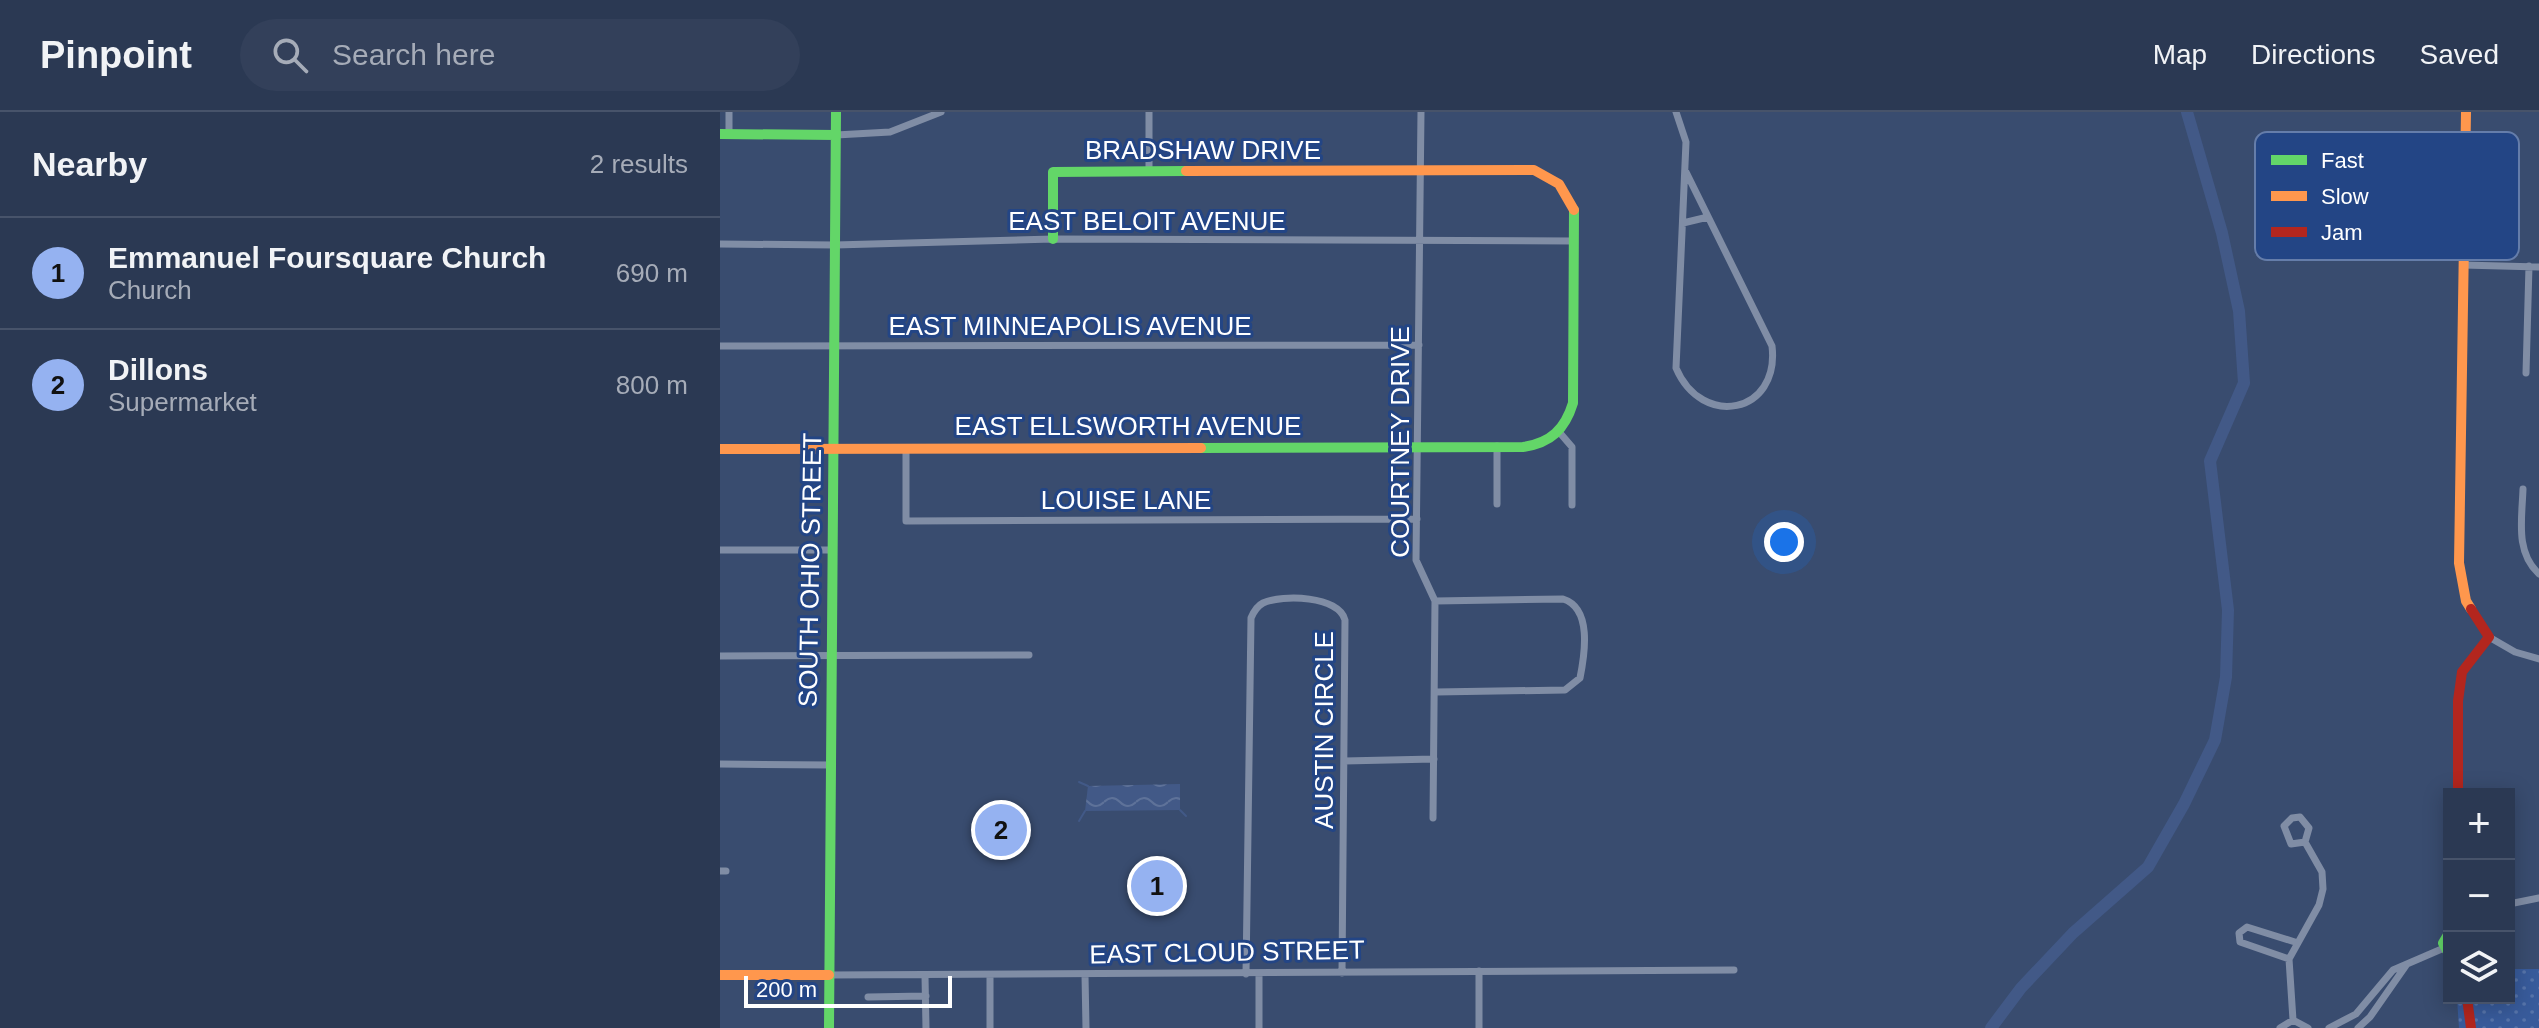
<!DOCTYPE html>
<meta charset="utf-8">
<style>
body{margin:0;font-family:Helvetica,sans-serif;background:#33405a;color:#f1f3f6}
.controls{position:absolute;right:24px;bottom:24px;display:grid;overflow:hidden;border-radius:0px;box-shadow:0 4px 20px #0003}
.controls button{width:72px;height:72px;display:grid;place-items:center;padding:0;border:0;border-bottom:2px solid #47536a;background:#2b3953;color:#f1f3f6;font:40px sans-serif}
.scale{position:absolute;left:24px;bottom:20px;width:208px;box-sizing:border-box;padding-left:8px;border:4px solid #fff;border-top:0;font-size:22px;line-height:28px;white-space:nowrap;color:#fff;-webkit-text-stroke:6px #234585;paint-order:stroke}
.you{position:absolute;left:1064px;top:430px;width:28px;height:28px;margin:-20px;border:6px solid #fff;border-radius:50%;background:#1a73e8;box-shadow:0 0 0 12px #1a73e833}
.badge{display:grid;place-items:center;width:52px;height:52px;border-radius:50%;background:#95b2f1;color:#111;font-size:26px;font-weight:700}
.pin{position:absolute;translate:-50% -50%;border:4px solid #fff;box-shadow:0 2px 8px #0006}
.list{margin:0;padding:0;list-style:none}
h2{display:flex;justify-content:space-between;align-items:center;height:104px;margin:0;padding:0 32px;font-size:34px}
h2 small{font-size:26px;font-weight:400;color:#a6acb8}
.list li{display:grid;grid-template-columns:52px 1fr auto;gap:24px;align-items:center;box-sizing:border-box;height:112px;padding:0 32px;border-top:2px solid #47536a}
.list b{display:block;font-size:30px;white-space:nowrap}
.list p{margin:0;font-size:26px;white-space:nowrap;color:#a6acb8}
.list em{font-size:26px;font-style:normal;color:#a6acb8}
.icon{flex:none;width:44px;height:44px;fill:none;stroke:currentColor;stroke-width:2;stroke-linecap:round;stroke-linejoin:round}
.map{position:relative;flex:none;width:1819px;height:916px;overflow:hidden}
header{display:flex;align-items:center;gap:48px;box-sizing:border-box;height:112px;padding:0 40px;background:#2b3953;border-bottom:2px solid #47536a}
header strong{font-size:38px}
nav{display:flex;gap:44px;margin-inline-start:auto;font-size:28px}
.search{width:560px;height:72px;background:#33405a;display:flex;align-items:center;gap:20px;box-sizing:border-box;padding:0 28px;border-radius:44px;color:#a6acb8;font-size:30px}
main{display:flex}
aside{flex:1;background:#2b3953}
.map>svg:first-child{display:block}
</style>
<header>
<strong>Pinpoint</strong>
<div class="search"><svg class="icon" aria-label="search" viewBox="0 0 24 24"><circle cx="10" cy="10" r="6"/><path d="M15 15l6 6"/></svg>Search here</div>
<nav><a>Map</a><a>Directions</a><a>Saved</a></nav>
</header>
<main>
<aside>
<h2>Nearby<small>2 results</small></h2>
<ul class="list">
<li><span class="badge">1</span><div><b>Emmanuel Foursquare Church</b><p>Church</p></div><em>690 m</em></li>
<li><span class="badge">2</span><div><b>Dillons</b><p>Supermarket</p></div><em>800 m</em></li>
</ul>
</aside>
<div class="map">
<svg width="1819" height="916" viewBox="0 0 1819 916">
<defs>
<pattern id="grass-dots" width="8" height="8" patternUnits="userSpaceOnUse" patternTransform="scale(2)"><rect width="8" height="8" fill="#385b9b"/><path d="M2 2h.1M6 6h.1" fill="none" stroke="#5674aa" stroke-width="1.8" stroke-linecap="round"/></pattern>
<pattern id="water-waves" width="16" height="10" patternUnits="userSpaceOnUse" patternTransform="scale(2)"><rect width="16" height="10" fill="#425987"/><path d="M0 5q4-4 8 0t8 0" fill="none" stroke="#5e7299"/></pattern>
</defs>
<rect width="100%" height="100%" fill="#394c6f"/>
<!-- grass -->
<path fill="url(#grass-dots)" d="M1789,857H1819V916H1739L1737,886H1789Z"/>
<!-- water -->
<path fill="url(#water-waves)" d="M460,672V698L365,699L368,674Z"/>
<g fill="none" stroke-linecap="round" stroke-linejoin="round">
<!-- stream -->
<path stroke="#425987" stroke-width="2" d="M359,670L368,674
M460,698L466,704
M359,709L365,699"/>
<!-- river -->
<path stroke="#425987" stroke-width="12" d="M1271,916L1301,876L1353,821L1428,755L1464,692L1495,628L1506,565L1508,498L1490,349L1524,271L1519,199L1502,121L1467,0"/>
<!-- street -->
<path stroke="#808da5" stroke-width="7" d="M429,0V60
M701,0L696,448L715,489L713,706
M956,0L966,30L956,256C982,317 1060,302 1052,234L966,60
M9,22V0
M116,23L170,20L221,0
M1578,51L1595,65
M963,111L988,105
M1586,114C1583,97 1584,74 1598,61C1619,40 1713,51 1745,51
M0,132L115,133L333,127L854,129
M1743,153L1819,155
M0,234L699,233
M1806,261L1809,154
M840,321L852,335V393
M186,338V409L697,407
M1803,377C1802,407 1795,440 1819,462
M777,392V334
M0,438H113
M715,489L843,487C872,496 865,541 860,566L845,578L716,580
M1769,525L1795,540L1819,547
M0,544L309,543
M624,649L714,647
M0,652L111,653
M0,759H6
M1789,792L1819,786
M1569,847L1520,830L1519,821L1527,815L1575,830
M526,862L531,506C534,499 537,494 543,491C563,482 619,484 625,508L622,861
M109,863L1014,858
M270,863V916
M365,863L366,916
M205,864L206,916
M148,885L206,884
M1573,908L1569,847L1599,793L1603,777L1602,760L1585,730L1589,716L1580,705L1572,706L1564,714L1571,732L1585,730
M539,916V862
M759,916V859
M1560,916L1573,908L1588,916
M1609,916L1636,902L1673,858L1724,836
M1638,916L1650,905L1687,852"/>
<!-- fast -->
<path stroke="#63d668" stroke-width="10" d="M0,22L116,23
M333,127V60L466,59
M481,336L803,335C831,331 845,317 853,291L854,98
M1729,821L1723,831L1729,842
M109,916L116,0"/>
<!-- slow -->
<path stroke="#ff974d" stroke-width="10" d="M1746,0L1739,451L1746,489L1751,497
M466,59L814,58L839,72L854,98
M0,337L481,336
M0,863H109"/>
<!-- jam -->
<path stroke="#b3261e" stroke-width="10" d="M1738,682V589L1742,560L1769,525L1751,497
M1747,886L1751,916"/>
</g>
<g text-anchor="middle" stroke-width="6" stroke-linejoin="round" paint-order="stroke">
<!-- street labels -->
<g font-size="26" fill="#fff" stroke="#234585">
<text x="483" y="47">BRADSHAW DRIVE</text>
<text x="427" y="118">EAST BELOIT AVENUE</text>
<text x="350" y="223">EAST MINNEAPOLIS AVENUE</text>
<text x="408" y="323">EAST ELLSWORTH AVENUE</text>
<text transform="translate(680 330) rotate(-90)" y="9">COURTNEY DRIVE</text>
<text x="406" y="397">LOUISE LANE</text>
<text transform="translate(90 458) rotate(-89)" y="9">SOUTH OHIO STREET</text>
<text transform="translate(604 618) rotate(-90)" y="9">AUSTIN CIRCLE</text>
<text transform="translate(507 840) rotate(-1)" y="9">EAST CLOUD STREET</text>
</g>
</g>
<!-- legend -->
<rect x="1535" y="20" width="264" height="128" rx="12" fill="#234585" stroke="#657daa" stroke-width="2"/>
<rect x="1551" y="43" width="36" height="10" fill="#63d668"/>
<rect x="1551" y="79" width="36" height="10" fill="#ff974d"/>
<rect x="1551" y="115" width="36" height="10" fill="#b3261e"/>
<g font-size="22" fill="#fff">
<text x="1601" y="56">Fast</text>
<text x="1601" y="92">Slow</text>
<text x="1601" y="128">Jam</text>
</g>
</svg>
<div class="controls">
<button>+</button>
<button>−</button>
<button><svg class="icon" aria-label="layers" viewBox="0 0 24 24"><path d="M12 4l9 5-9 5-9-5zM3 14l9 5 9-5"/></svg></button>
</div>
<div class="scale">200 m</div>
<div class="you"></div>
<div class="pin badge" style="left:437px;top:774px">1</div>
<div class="pin badge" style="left:281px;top:718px">2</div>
</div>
</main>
